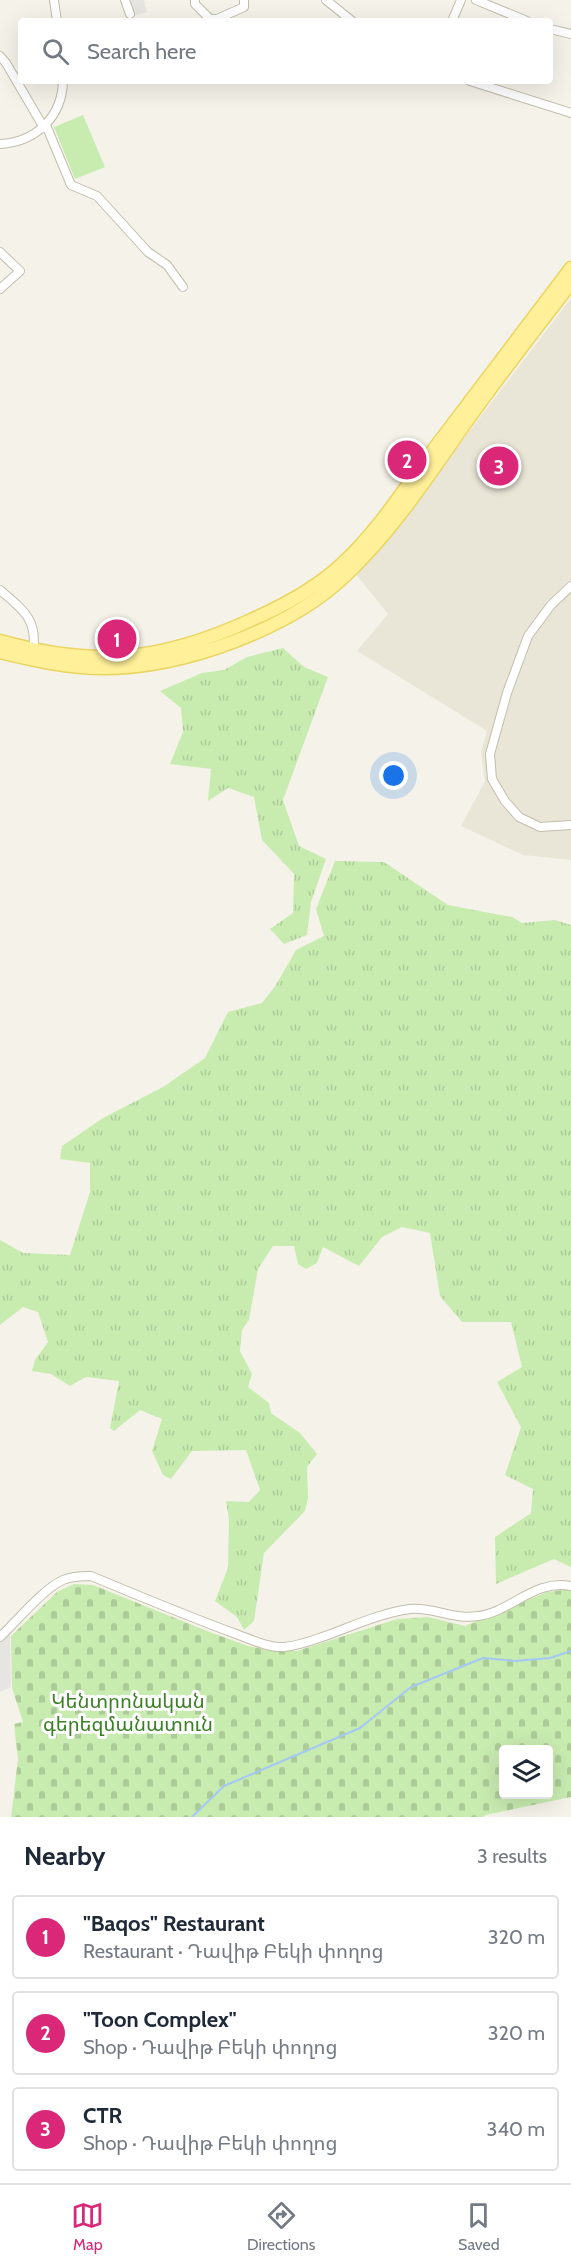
<!DOCTYPE html>
<meta charset="utf-8">
<style>
body{margin:0;font-family:Cabin,"Noto Sans Armenian",sans-serif;background:#f2f2f3;color:#1f2937}
.controls{position:absolute;right:18px;bottom:18px;display:grid;overflow:hidden;border-radius:6px;box-shadow:0 6px 24px #0002}
.controls button{width:54px;height:54px;display:grid;place-items:center;padding:0;border:0;border-bottom:2px solid #e0e1e3;background:#fff;color:#1f2937;font:30px sans-serif}
.you{position:absolute;left:394px;top:776px;width:21px;height:21px;margin:-15px;border:4px solid #fff;border-radius:50%;background:#1a73e8;box-shadow:0 0 0 9px #1a73e833}
.badge{display:grid;place-items:center;width:39px;height:39px;border-radius:50%;background:#db2777;color:#fff;font-size:20px;font-weight:700}
.pin{position:absolute;translate:-50% -50%;border:3px solid #fff;box-shadow:0 2px 6px #0006}
.list{margin:0;padding:0;list-style:none}
h2{display:flex;justify-content:space-between;align-items:center;height:78px;margin:0;padding:0 24px;font-size:26px}
h2 small{font-size:20px;font-weight:400;color:#747a83}
.list li{display:grid;grid-template-columns:39px 1fr auto;gap:18px;align-items:center;box-sizing:border-box;height:84px;margin:0 12px 12px;padding:0 12px;border:2px solid #e0e1e3;border-radius:6px}
.list b{display:block;font-size:22px;white-space:nowrap}
.list p{margin:0;font-size:20px;white-space:nowrap;color:#747a83}
.list em{font-size:20px;font-style:normal;color:#747a83}
.icon{flex:none;width:33px;height:33px;fill:none;stroke:currentColor;stroke-width:2;stroke-linecap:round;stroke-linejoin:round}
.map{position:relative;flex:none;width:571px;height:1817px;overflow:hidden}
.search{position:absolute;background:#fff;box-shadow:0 6px 24px #0002;left:18px;right:18px;top:18px;height:66px;display:flex;align-items:center;gap:15px;box-sizing:border-box;padding:0 21px;border-radius:6px;color:#747a83;font-size:22px}
.sheet{height:366px;background:#fff}
nav{display:flex;justify-content:space-around;align-items:center;box-sizing:border-box;height:84px;border-top:2px solid #e0e1e3;background:#fff;font-size:16px;color:#747a83}
nav a{display:grid;justify-items:center;gap:3px}
nav .on{color:#db2777}
.map>svg:first-child{display:block}
</style>
<div class="map">
<svg width="571" height="1817" viewBox="0 0 571 1817">
<defs>
<pattern id="grass-tufts" width="24" height="20" patternUnits="userSpaceOnUse" patternTransform="scale(1.5)"><rect width="24" height="20" fill="#c8ebb0"/><path d="M3 7l-1-3M5 7V3M7 7l1-3M15 17l-1-3M17 17v-4M19 17l1-3" fill="none" stroke="#adcb98"/></pattern>
<pattern id="cemetery-stones" width="16" height="16" patternUnits="userSpaceOnUse" patternTransform="scale(1.5)"><rect width="16" height="16" fill="#c8ebb0"/><path d="M2 7V4a2 2 0 0 1 4 0v3zM10 15v-3a2 2 0 0 1 4 0v3z" fill="#adcb98"/></pattern>
</defs>
<rect width="100%" height="100%" fill="#f5f3e9"/>
<!-- residential -->
<path fill="#eae6d7" d="M571,298V860L523,855L461,826L485,781L481,752L487,731L357,651L388,614L354,572L424,491Z"/>
<!-- grass -->
<path fill="url(#grass-tufts)" d="M283,648L304,667L328,677L283,800L299,846L326,859L311,902L307,935L284,944L270,929L293,913L294,874L262,840L254,797L228,788L208,801L211,769L170,764L183,732L181,708L160,691L202,673L224,670L247,657Z
M335,861L384,862L448,905L512,917L522,923L555,920L571,925V1567L554,1559L496,1584L495,1537L531,1513L533,1489L505,1475L521,1427L497,1382L522,1367L511,1322H462L440,1296L430,1233L402,1227L382,1237L359,1266L323,1247L317,1263L306,1269L298,1264L294,1246H273L258,1269L249,1320L242,1330L240,1351L252,1374L248,1387L269,1403L271,1413L300,1433L317,1454L307,1467L308,1498L305,1511L264,1553L254,1621L244,1630L237,1617L215,1601L228,1568L229,1520L226,1501L249,1502L260,1490L246,1450L192,1451L171,1479L163,1475L152,1451L162,1419L140,1410L114,1431L110,1428L119,1381L86,1377L70,1386L51,1374L32,1371L35,1360L48,1342L38,1312L23,1307L0,1325V1240L23,1253L70,1255L90,1192V1163L60,1159L62,1146L103,1118L163,1087L205,1058L228,1012L262,1003L276,985L296,950L324,936L316,909Z"/>
<!-- cemetery -->
<path fill="url(#cemetery-stones)" fill-rule="evenodd" d="M74,1584L93,1585L207,1631L248,1646L274,1651H297L397,1619L428,1617L465,1626L547,1592L571,1589V1797L486,1815L483,1817H11L18,1759L14,1724L23,1722L12,1688L11,1636L57,1592ZM504,1750H548V1794H504Z"/>
<!-- pitch -->
<path fill="#c8ebb0" d="M83,115L105,167L75,179L54,127Z"/>
<!-- parking -->
<path fill="#e7e5e1" d="M130,0H144L147,12L134,16Z
M10,1633L11,1687L0,1692V1642Z"/>
<g fill="none" stroke-linecap="round" stroke-linejoin="round">
<!-- stream -->
<path stroke="#a3c8f4" stroke-width="2" d="M192,1817L224,1786L360,1728L411,1687L483,1658L515,1661L550,1658L571,1651"/>
<!-- minor casing -->
<g stroke="#c2bdab" stroke-width="10">
<path id="minor" d="M54,0L57,21
M125,0L130,14
M195,0V4L210,19H217L244,7V0
M326,0L352,21
M476,0L527,21
M452,21L461,0
M550,29L571,34
M0,56L6,63L44,128
M470,81L571,113
M46,125L71,185L97,196L148,252L167,265L183,287
M0,144C36,142 62,117 63,81
M0,252L20,271L0,289
M571,586L551,605L528,636L507,693L490,754L492,779L505,801L519,817L540,827L571,825
M0,590C23,610 38,619 33,652
M0,1637C16,1622 44,1588 63,1580C72,1576 82,1576 91,1576C139,1596 187,1616 236,1634C250,1639 268,1648 284,1647C299,1646 313,1640 328,1635C355,1625 381,1613 410,1609C434,1607 454,1620 478,1616C511,1612 534,1579 571,1586"/>
</g>
<!-- primary casing -->
<g stroke="#ead562" stroke-width="15">
<path id="primary" d="M0,641C96,668 162,661 251,620C285,605 317,588 343,563C379,530 405,487 434,449C479,389 526,328 571,268
M0,652C33,660 68,668 103,668C182,668 291,629 347,574C393,530 426,479 462,428C497,378 534,331 571,283"/>
</g>
<!-- minor -->
<use href="#minor" stroke="#fff" stroke-width="8"/>
<!-- primary -->
<use href="#primary" stroke="#fff099" stroke-width="12"/>
</g>
<g text-anchor="middle" stroke-width="6" stroke-linejoin="round" paint-order="stroke">
<!-- park labels -->
<g font-size="20" fill="#3b8026" stroke="#fff">
<text x="128" y="1708">Կենտրոնական<tspan x="128" dy="23">գերեզմանատուն</tspan></text>
</g>
</g>
</svg>
<div class="controls">
<button><svg class="icon" aria-label="layers" viewBox="0 0 24 24"><path d="M12 4l9 5-9 5-9-5zM3 14l9 5 9-5"/></svg></button>
</div>
<div class="you"></div>
<div class="pin badge" style="left:117px;top:639px">1</div>
<div class="pin badge" style="left:407px;top:460px">2</div>
<div class="pin badge" style="left:499px;top:466px">3</div>
<div class="search"><svg class="icon" aria-label="search" viewBox="0 0 24 24"><circle cx="10" cy="10" r="6"/><path d="M15 15l6 6"/></svg>Search here</div>
</div>
<section class="sheet">
<h2>Nearby<small>3 results</small></h2>
<ul class="list">
<li><span class="badge">1</span><div><b>&quot;Baqos&quot; Restaurant</b><p>Restaurant · Դավիթ Բեկի փողոց</p></div><em>320 m</em></li>
<li><span class="badge">2</span><div><b>&quot;Toon Complex&quot;</b><p>Shop · Դավիթ Բեկի փողոց</p></div><em>320 m</em></li>
<li><span class="badge">3</span><div><b>CTR</b><p>Shop · Դավիթ Բեկի փողոց</p></div><em>340 m</em></li>
</ul>
</section>
<nav>
<a class="on"><svg class="icon" aria-label="map" viewBox="0 0 24 24"><path d="M3 6l6-2 6 2 6-2v14l-6 2-6-2-6 2zM9 4v14M15 6v14"/></svg>Map</a>
<a><svg class="icon" aria-label="directions" viewBox="0 0 24 24"><path d="M12 3l9 9-9 9-9-9zM9 14v-3h6M13 9l2 2-2 2"/></svg>Directions</a>
<a><svg class="icon" aria-label="saved" viewBox="0 0 24 24"><path d="M7 4h10v16l-5-4-5 4z"/></svg>Saved</a>
</nav>
